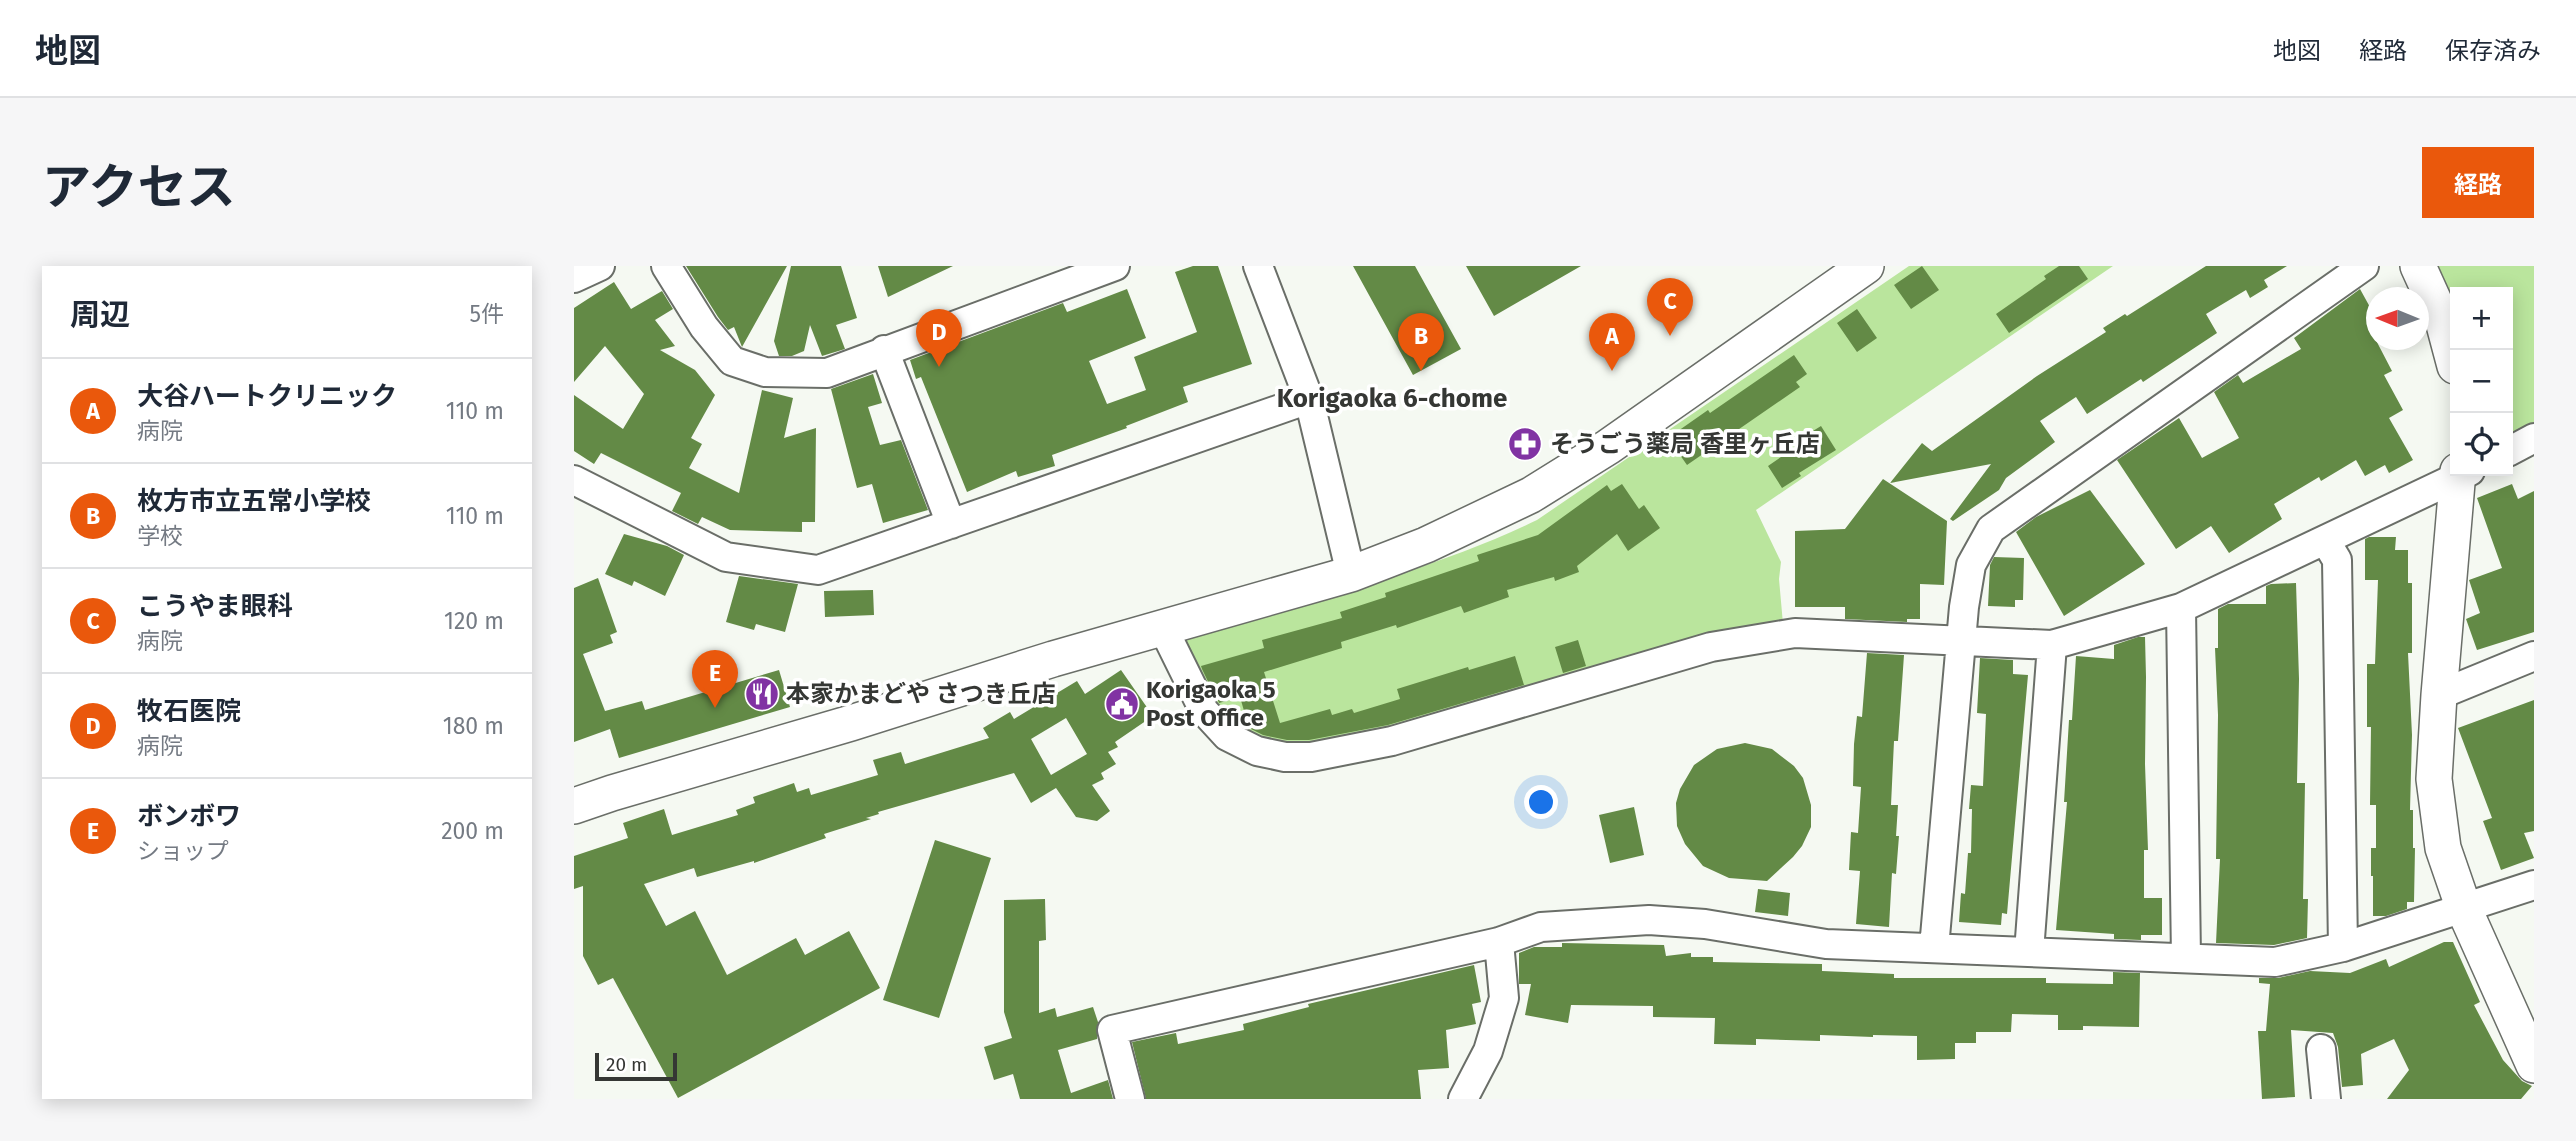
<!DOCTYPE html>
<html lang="ja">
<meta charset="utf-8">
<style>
body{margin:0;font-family:"Fira Sans","Noto Sans JP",sans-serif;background:#f6f6f7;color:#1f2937}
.controls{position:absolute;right:21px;top:21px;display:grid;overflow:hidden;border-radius:0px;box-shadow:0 4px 18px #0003}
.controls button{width:63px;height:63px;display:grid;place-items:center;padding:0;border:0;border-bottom:2px solid #e0e1e3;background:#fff;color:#1f2937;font:35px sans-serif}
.compass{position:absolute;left:1792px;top:21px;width:63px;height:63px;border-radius:50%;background:#fff;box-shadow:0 4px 18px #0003;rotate:271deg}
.scale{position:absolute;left:21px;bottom:18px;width:82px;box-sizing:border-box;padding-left:7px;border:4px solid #353734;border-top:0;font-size:19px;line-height:24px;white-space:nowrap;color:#353734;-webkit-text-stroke:5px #fff;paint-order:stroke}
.you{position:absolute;left:968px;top:537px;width:24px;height:24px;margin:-18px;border:5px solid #fff;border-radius:50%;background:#1a73e8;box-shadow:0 0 0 10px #1a73e833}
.badge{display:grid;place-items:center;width:46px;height:46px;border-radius:50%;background:#ea580c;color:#fff;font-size:23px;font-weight:700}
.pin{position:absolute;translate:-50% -58px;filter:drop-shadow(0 2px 4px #0008)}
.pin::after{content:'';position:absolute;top:37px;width:24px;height:21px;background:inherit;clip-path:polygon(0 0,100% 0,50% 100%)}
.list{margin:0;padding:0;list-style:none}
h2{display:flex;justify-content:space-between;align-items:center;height:91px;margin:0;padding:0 28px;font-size:30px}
h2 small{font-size:23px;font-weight:400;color:#747a83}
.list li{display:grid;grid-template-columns:46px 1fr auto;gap:21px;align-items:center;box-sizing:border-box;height:105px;padding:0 28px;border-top:2px solid #e0e1e3}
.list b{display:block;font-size:26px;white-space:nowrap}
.list p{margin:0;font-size:23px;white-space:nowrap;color:#747a83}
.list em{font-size:23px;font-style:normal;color:#747a83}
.icon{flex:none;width:38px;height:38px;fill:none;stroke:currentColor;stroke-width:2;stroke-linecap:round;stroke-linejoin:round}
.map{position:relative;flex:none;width:1960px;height:833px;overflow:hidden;border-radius:0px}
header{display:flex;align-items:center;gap:42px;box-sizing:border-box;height:98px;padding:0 35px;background:#fff;border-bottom:2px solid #e0e1e3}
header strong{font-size:33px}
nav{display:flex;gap:38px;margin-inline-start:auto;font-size:24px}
.intro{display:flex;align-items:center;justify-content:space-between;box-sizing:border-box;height:168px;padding:0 42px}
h1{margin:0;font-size:49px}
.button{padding:18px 32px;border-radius:0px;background:#ea580c;color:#fff;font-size:24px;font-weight:700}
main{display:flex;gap:42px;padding:0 42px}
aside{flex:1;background:#fff;border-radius:0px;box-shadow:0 4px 18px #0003}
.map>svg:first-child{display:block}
</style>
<header>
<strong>地図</strong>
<nav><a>地図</a><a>経路</a><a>保存済み</a></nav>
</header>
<div class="intro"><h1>アクセス</h1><a class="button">経路</a></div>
<main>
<aside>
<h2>周辺<small>5件</small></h2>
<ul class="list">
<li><span class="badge">A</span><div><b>大谷ハートクリニック</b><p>病院</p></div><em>110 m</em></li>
<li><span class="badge">B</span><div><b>枚方市立五常小学校</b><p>学校</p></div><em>110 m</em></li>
<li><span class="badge">C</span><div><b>こうやま眼科</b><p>病院</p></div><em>120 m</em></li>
<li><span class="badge">D</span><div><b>牧石医院</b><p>病院</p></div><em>180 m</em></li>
<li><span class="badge">E</span><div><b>ボンボワ</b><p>ショップ</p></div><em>200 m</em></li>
</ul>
</aside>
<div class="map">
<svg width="1960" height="833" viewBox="0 0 1960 833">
<rect width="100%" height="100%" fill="#f5f9f2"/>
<!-- green -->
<path fill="#bae59d" d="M1335,0H1539L1182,244L1207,296L1205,313L1209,358L815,464L736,480L711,481L660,461L639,439L604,369C725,336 849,309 963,254Z
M1854,0H1960V164L1934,177V26H1881V67Z"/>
<!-- building -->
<path fill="#638a46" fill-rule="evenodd" d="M112,0H213L168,81L160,61L154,64L144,51Z
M217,0H267L283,52L262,59L271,83L248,90L236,59L230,85L218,90H205L200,75Z
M304,0H379L314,31Z
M619,0H644L678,98L609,121L614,136L552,160L553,162L478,189L481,200L444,211L442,205L393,226L347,111L342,113L336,94L489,37L493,46L553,23L572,72L515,95L533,138L572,124L560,91L623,66L601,6Z
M779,0H841L887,83L839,109Z
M892,0H1007L920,50Z
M1348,0L1365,24L1337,43L1320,19Z
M1485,0H1505L1514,13L1435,67L1422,48L1472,13L1470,10Z
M1632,0H1713L1690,14L1694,21L1676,32L1672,24L1632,48L1643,67L1569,116L1567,113L1513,148L1502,131L1466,155L1481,176L1432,212L1425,224L1379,255L1376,253L1417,198L1316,217L1348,177L1358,185L1463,110L1532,66L1529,62L1551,48L1553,50Z
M40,16L57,43L88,25L99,43L81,54L101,80L86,84L121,104L141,129L117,172L128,178L115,202L165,227L188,124L219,132L210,172L242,162L241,256H228V266L156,264L128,251L124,258L98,245L107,227L27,187L20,198L0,185V129L49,163L70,128L31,80L0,116V42Z
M1786,23L1802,52L1793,57L1818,105L1810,109L1829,144L1815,152L1839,194L1815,207L1811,199L1791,210L1782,194L1747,215L1745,211L1700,238L1708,253L1655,287L1637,260L1602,283L1543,194L1605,152L1628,192L1665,172L1640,126L1664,109L1669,117L1727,83L1720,72Z
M1283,43L1303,72L1283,86L1263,57Z
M1220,89L1233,108L1222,116L1226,121L1113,199L1094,172L1134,144L1136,147Z
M299,108L308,137L294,141L306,179L327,174L354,244L309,257L298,218L283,222L257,123Z
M1247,160L1262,184L1225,207L1227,210L1208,222L1194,200L1223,180L1221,176Z
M1309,213L1373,255L1370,319L1346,318V353H1333V356L1271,353V341H1221V265L1271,263Z
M1048,218L1065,243L1070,239L1086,262L1054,285L1043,268L1003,300L1005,306L981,315L980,311L933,324L935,331L890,347L887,340L823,362L822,359L767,376L768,382L690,406L706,457L756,443L758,449L778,443L780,447L826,433L823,423L894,401L895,404L941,390L950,419L814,459L735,474H713L689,469L675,462L666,431L645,437L640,423L638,424L628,403L627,400L690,382L688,374L768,352L766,346L812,331L811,327L905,295L903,289L964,269L1033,219L1037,225Z
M1938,218L1944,233L1960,225V366L1903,384L1892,353L1906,347L1895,314L1928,302L1903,232Z
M1516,224L1571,298L1490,350L1442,266L1462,251Z
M50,268L93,280L110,289L91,330L60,315L58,320L31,308Z
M1795,271H1822L1821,284H1834V317H1838V387H1834L1838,469L1836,544H1839V582H1841L1840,636H1833V643L1812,650H1799V610H1797V582H1802V539H1796L1797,461H1793V398H1801L1804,314H1791V273Z
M1420,291L1450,292L1449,334H1441V341L1414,340L1416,299Z
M165,310L224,318L211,366L182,358L180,364L152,356Z
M24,312L43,366L36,369L39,377L9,388L31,445L68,435L71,444L205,404L216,441L45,492L36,463L0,476V322Z
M1722,317L1725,413L1723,517H1731L1729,633H1734L1733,672L1700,679L1642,677L1646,593H1642L1644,449L1641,382H1644V343L1654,338H1692V320L1697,318Z
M299,324L300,349L251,351L250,325Z
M1564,371H1571L1572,411L1571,498L1574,584H1570V632H1588V669H1567V674L1540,673V668L1482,664L1493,536H1490L1495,454H1498L1502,390L1540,393V379Z
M1004,374L1012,400L989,407L981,381Z
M1293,387L1330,389L1324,475H1320L1317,539H1324L1322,570H1325L1322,608L1318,607L1315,661L1282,658L1286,605L1275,604L1277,566L1284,567L1287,521L1279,520L1280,478L1283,450L1288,451Z
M1406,392L1439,394V408L1454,409L1433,648L1428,647L1427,659L1385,656L1387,627L1391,628L1394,587H1397L1398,543H1395L1397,519L1409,520L1412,448L1403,447Z
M547,404L579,450L541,476L544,481L534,486L542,498L527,507L530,513L518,519L536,545L523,555L502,551L482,522L457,537L440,507L304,546L305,548L292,552L297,553L250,568L252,572L180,597V595L123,611L120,602L70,618L92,660L121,645L153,709L222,672L231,689L275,665L306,722L104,832L39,712L24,719L9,690V620L0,623V590L54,572L49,557L90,543L98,569L164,549L162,544L181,537L179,531L220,517L223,526L235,522L237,529L304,509L299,494L327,486L331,498L415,472L409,462L436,446L440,453L503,415L511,428ZM492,452L513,488L477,509L457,473Z
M1960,434V565L1950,567L1960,592L1927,604L1909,555L1918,552L1884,462Z
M1171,477L1198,483L1220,500L1229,512L1237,539V561L1228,580L1219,591L1193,615L1155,612L1129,600L1111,578L1103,560L1102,537L1106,523L1120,499L1143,483Z
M1060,541L1070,589L1036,597L1025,549Z
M361,574L417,592L365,752L309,734Z
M1184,623L1216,627L1214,650L1181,646Z
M471,633L472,674L465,675V747L481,742L483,751L519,741L524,756L523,773L484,784L497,827L534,814L539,833H446L439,808L420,814L410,781L438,772L430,746V634Z
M1870,676H1879L1906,736L1900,739L1929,794L1948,815L1958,820L1947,833H1813L1835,804L1820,773L1787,788L1789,819L1768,821L1764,781L1759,767L1717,764L1721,831L1688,833L1684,765H1692L1696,718L1685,717V712H1704L1736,705L1776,707L1812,693L1815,701Z
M988,677L1090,679L1092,690L1117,687V691H1139V696L1248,698V705L1320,708V712H1472V717L1539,718V706L1566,707L1565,761L1509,760V764H1484V749L1438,748L1437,766H1402V777H1381V793L1343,794V770L1299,769V771L1246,769V775L1182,773V779L1140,778L1141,752L1079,751V740L997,739L994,757L951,749L957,718H945V687L960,681H988Z
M900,699L907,736L898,738L902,758L872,764L875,802L844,804L847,833H572L558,776L602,767L604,778L670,764L669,758L735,741L734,738Z"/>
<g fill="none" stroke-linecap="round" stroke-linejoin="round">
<!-- minor casing -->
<g stroke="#6a6e68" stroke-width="32">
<path id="minor" d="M92,0L130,61L158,95L191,106L253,107L541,0
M684,0L735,133L777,308
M0,12L26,0
M310,84L377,258
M1934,186L1960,172
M0,214L152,291L244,304L735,133
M1751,274L1763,294L1769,681
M1607,342L1612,692
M589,362L630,445L653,470L683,485L711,491H737L818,475L1137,381L1221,367L1478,379L1607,342L1896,205
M1865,429L1960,390
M1360,682L1390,341L1397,299L1417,263L1790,0
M1455,686L1478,379
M1747,783L1752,833
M556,833L538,764L925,676L967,661L1075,654L1131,658L1252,678L1701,696L1769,681L1960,619
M889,833L914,785L930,732L925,676"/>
</g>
<!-- tertiary casing -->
<g stroke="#6a6e68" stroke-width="38">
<path id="tertiary" d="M1844,0L1869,55L1881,100
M1884,205L1865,429L1860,513L1869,582L1890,643L1960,799
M0,540L38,527L277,457L479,393L777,308L852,279L957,229L1034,181L1292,0"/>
</g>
<!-- minor -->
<use href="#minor" stroke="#fff" stroke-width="28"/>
<!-- tertiary -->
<use href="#tertiary" stroke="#fff" stroke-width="35"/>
</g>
<!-- icons -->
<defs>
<g id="pharmacy-disc" transform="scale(1.75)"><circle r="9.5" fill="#8133a3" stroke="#fff"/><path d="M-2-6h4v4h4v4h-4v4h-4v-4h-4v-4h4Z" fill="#fff"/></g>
<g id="restaurant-disc" transform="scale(1.75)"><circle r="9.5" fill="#8133a3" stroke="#fff"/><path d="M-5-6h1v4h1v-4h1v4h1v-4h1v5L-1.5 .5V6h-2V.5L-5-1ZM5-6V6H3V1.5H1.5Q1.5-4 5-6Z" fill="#fff"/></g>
<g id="civic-disc" transform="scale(1.75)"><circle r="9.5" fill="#8133a3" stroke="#fff"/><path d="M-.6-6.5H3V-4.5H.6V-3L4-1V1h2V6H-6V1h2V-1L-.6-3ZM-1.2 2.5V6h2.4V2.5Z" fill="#fff"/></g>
</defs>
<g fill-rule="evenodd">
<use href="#pharmacy-disc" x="951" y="178"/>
<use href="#restaurant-disc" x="188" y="428"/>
<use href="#civic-disc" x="548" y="438"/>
</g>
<g text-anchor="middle" stroke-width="7" stroke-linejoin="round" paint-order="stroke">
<!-- poi labels -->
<g font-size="24" font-weight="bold" fill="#353734" stroke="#fff" text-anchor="start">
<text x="976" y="186">そうごう薬局 香里ヶ丘店</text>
<text x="572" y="432">Korigaoka 5<tspan x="572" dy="28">Post Office</tspan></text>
<text x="212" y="436">本家かまどや さつき丘店</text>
</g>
<!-- neighbourhood labels -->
<g font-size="26" font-weight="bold" fill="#353734" stroke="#fff">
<text x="818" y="141">Korigaoka 6-chome</text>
</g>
</g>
</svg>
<div class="controls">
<button>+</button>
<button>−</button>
<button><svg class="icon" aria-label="locate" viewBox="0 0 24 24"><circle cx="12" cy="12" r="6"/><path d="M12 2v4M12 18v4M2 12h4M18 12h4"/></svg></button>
</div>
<svg class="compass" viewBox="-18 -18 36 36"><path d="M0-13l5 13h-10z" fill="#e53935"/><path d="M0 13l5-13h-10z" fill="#747a83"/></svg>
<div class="scale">20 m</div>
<div class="you"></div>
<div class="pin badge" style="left:1038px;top:105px">A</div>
<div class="pin badge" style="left:847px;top:105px">B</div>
<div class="pin badge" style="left:1096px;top:70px">C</div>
<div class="pin badge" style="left:365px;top:101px">D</div>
<div class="pin badge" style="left:141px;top:442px">E</div>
</div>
</main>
